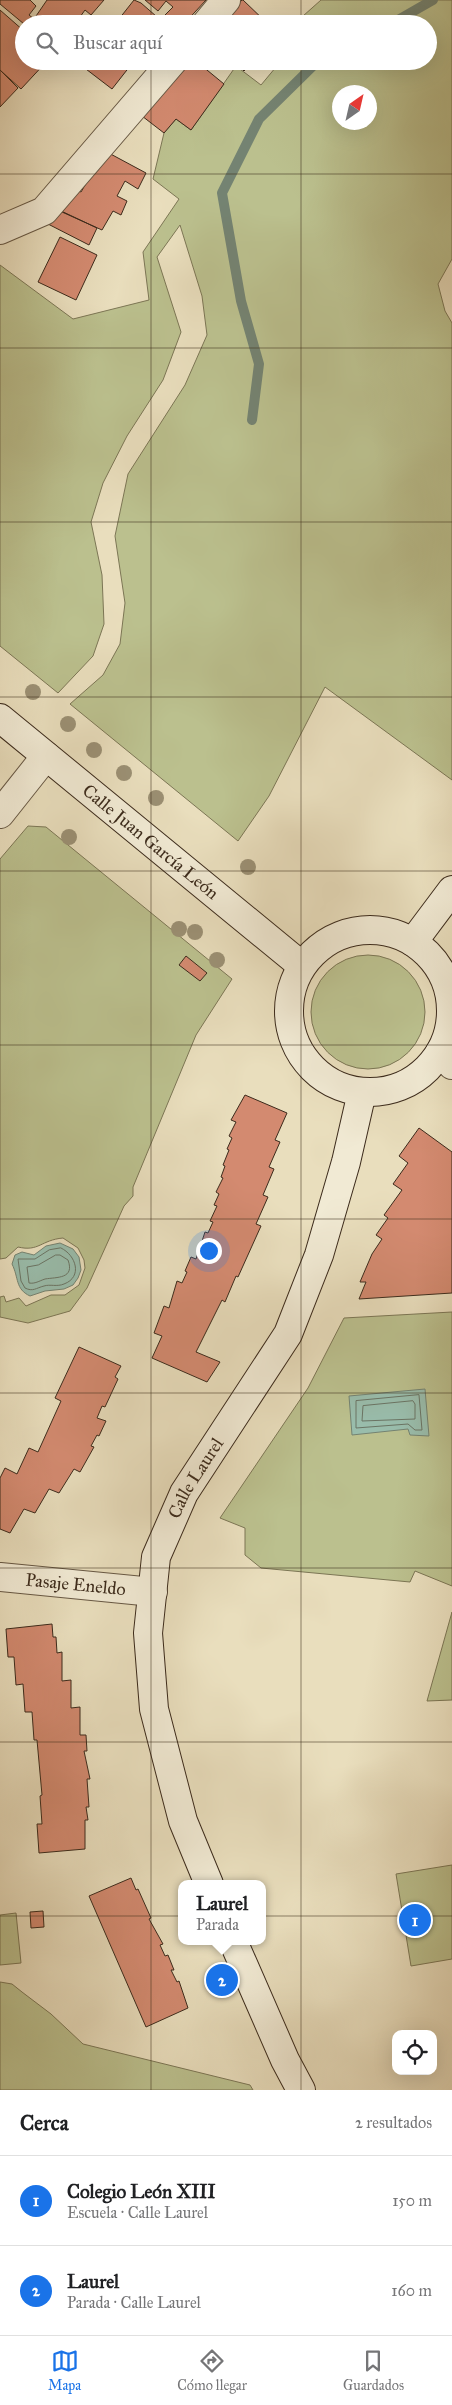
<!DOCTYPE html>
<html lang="es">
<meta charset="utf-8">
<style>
body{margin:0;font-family:"IM FELL Great Primer",serif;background:#f2f2f2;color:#202124}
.controls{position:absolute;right:15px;bottom:15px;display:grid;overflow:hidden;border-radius:10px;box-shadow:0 5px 20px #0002}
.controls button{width:45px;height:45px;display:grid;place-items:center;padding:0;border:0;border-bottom:1px solid #e0e0e0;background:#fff;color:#202124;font:25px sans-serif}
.compass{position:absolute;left:332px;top:85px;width:45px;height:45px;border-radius:50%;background:#fff;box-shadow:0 5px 20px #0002;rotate:34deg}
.you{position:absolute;left:208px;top:1250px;width:18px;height:18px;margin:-12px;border:4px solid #fff;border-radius:50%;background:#1a73e8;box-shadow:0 0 0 8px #1a73e833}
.badge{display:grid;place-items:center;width:32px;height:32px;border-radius:50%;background:#1a73e8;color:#fff;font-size:16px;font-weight:700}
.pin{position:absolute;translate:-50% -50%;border:2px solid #fff;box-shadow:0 1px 5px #0006}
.popup{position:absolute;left:178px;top:1880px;width:88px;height:65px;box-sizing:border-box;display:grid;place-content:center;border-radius:10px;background:#fff;filter:drop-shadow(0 1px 4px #0005);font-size:16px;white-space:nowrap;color:#757577}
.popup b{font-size:19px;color:#202124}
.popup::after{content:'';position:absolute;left:50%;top:100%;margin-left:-10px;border:10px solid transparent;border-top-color:#fff}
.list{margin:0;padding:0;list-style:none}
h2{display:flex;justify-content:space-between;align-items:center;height:65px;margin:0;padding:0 20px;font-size:21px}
h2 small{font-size:16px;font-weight:400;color:#757577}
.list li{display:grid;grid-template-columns:32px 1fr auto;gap:15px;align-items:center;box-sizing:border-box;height:90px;padding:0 20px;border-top:1px solid #e0e0e0}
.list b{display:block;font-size:19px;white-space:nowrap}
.list p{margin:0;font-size:16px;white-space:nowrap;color:#757577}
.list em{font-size:16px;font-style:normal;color:#757577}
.icon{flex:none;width:28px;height:28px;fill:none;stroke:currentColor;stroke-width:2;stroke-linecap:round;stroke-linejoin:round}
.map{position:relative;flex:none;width:452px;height:2090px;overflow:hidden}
.search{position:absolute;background:#fff;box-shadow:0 5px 20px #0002;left:15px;right:15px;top:15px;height:55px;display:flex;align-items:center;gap:12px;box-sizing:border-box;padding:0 18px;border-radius:28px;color:#757577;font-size:19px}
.sheet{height:245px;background:#fff}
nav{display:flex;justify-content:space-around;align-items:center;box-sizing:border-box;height:70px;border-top:1px solid #e0e0e0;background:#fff;font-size:14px;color:#757577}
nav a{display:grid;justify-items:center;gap:2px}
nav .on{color:#1a73e8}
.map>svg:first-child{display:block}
</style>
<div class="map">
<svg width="452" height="2090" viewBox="0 0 452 2090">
<rect width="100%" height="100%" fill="#e9debd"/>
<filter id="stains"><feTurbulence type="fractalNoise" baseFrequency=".004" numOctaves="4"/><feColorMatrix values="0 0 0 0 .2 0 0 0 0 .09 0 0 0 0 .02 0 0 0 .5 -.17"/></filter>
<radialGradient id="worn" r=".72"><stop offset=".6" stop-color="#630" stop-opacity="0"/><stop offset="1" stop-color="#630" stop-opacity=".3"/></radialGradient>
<!-- green -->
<path fill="#bbc08e" stroke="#7c7655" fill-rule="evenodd" d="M321,0H452V259L438,284L445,311L452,323V780L325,687L269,796L238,841L70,704L103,675L120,644L125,603L115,536L128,474L185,385L207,335L202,296L180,225L157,257L181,332L163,380L127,436L103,483L91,522L102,575L104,624L93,656L58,693L0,646V265L73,319L149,300L143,252L179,199L153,179L164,133L176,119L191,130L236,66L261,85L281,61H428V24H294ZM340,92H370V122H340Z
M28,826L46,827L232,979L196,1035L133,1187V1196L124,1206L87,1288L70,1311L28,1323L0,1317V1297L4,1296L6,1302L19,1298L26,1306L51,1295H65L79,1285L85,1268L84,1260L78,1248L63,1238C41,1240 39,1252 18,1247L6,1258L0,1259V859Z
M311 1012a57 57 0 1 1 114 0a57 57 0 1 1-114 0Z
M452,1312V1586L415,1571L410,1582L261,1568L245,1555V1528L220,1518L308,1388L344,1318Z
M452,1612V1700L427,1701Z
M452,1865V1959L411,1966L396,1874Z
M16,1913L21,1963L0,1965V1915Z
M0,1982L12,1984L22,1992L51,2014L83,2044L250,2085L253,2090H0Z"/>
<!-- water -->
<path fill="#99bdac" stroke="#748372" d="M60,1243L73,1249L79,1257L81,1270L78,1278L73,1285L64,1289L45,1291L30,1296C15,1289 19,1278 12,1264L15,1255L22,1252L34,1255L46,1246Z
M425,1389L429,1436L410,1435L408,1429L352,1435L349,1396Z"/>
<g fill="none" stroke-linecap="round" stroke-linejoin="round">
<!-- shore -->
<path stroke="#6a7464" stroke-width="1" d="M61,1248C76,1255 83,1277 64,1284C57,1287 50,1284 44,1286C36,1288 33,1292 25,1288L21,1281L18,1259H35L49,1250Z
M56,1255H60L68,1260C75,1279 57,1277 45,1279C39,1281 35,1284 29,1283L27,1267L38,1265Z
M419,1395L422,1430H415L408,1424L356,1428V1401Z
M413,1401L415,1404V1419L362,1421L363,1406Z"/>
<!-- stream -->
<path stroke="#748372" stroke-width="10" d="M391,24L433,0
M252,420L259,364L241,301L222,193L259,119L318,61"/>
</g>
<!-- building -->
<path fill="#d38a70" stroke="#3c2b1c" d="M0,0H30L36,6L29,15L34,19L47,0H104L91,15L85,10L75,24H24L0,4Z
M134,0L141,3L164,23L115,24Z
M145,0H206L184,24H173L164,16L173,7L166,1L158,11Z
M242,0H243L268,24H219Z
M0,10L24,31V61H47L21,89L0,70Z
M86,61H134L112,89L82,66Z
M188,61H196L224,84L191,130L176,119L164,133L142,116Z
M228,61H254L244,71L238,65L236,66Z
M0,70L18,88L0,107Z
M105,151L146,173L138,189L125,181L117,196L127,201L121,215L113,211L102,230L62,212L77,190L81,192Z
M57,209L97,228L89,245L48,224Z
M60,237L97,255L76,300L38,282Z
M186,956L207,973L200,981L179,965Z
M245,1095L287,1113L275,1140L280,1142L269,1167L274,1169L263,1195L268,1197L256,1224L261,1226L238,1277L236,1276L225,1302L222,1300L196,1352L220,1362L207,1382L152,1358L162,1336L154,1333L164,1306L169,1308L177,1281L182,1283L187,1272L185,1271L191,1257L196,1259L205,1232L208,1233L213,1222L210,1221L217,1206L214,1205L219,1194L216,1192L223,1178L221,1177L225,1166L223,1165L229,1150L227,1149L232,1138L229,1136L236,1122L231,1120Z
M419,1128L452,1152V1293L359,1299L366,1282H360L372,1254L382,1239L376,1235L388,1218L384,1215L402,1190L393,1184L408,1163L399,1156Z
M79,1347L121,1366L115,1377L118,1379L105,1407L102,1406L97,1418L106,1421L99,1436L97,1435L91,1446L94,1447L80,1472L74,1469L59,1493L49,1489L35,1513L24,1509L10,1533L0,1529V1478L5,1468L17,1474L29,1448L38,1452L61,1401L55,1398Z
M52,1624L53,1637H56L57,1653L62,1652V1681L71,1680V1708L80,1707V1735H86L87,1751H84L90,1779H87L89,1807H86L88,1820H85V1849L39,1853L37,1824H42L40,1796L42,1795L37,1740H34L32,1712H25L23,1684L16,1685L14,1657H8L6,1629Z
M131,1878L136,1890L138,1889L151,1918L149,1919L163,1944L160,1945L165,1956L168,1955L174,1970H171L177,1982L179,1981L188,2008L146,2027L89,1896Z
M43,1911L44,1927L31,1928L30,1912Z"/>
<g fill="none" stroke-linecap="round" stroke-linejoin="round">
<!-- street casing -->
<g stroke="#675844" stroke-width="30">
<g id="street">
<path d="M206,24L226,0"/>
<path d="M0,230L44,211L173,61"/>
<path d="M0,814L46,756"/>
<path d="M440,1052L452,1065"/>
<path id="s1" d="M0,1577L153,1592"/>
</g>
</g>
<!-- secondary casing -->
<g stroke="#3c2b1c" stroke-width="30">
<g id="secondary">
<path id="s2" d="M0,718L301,965"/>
<circle cx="370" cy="1011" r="81"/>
<path d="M413,942L452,890"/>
<path id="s3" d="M209,1884L183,1821L154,1709L148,1633L156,1557L184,1493L288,1334L319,1255L346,1162L362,1092"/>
<path d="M233,1941L285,2060L301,2090"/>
</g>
</g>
<!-- street -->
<use href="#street" stroke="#f1ead4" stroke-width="28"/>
<!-- secondary -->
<use href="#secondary" stroke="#f1ead4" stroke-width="28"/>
</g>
<!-- trees -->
<g fill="#9b9074">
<circle cx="33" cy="692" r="8"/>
<circle cx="68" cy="724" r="8"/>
<circle cx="94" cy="750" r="8"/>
<circle cx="124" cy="773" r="8"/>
<circle cx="156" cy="798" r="8"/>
<circle cx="69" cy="837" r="8"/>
<circle cx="248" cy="867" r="8"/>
<circle cx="179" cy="929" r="8"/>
<circle cx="195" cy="932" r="8"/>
<circle cx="217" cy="960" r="8"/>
</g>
<!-- grid -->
<path fill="none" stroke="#3c2b1c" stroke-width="1" stroke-opacity="0.55" d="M151,0V24M301,0V24M151,61V2090M301,61V2090M0,174H452M0,348H452M0,522H452M0,697H452M0,871H452M0,1045H452M0,1219H452M0,1393H452M0,1568H452M0,1742H452M0,1916H452"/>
<g text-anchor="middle" stroke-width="4" stroke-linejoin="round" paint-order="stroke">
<!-- street labels -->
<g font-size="18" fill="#3c2b1c" stroke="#f1ead4">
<text dy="6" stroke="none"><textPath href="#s2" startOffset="195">Calle Juan García León</textPath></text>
<text dy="6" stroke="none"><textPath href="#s3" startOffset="425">Calle Laurel</textPath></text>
<text dy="6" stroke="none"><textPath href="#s1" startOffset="76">Pasaje Eneldo</textPath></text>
</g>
</g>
<rect width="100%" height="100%" filter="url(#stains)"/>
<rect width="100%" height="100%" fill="url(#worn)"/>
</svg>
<div class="controls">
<button><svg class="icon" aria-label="locate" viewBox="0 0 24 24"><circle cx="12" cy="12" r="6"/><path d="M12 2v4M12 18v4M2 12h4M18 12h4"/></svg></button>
</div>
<svg class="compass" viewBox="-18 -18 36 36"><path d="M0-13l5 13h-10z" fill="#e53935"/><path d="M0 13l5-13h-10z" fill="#757577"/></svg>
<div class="you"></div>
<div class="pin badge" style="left:415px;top:1920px">1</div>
<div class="pin badge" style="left:222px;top:1980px">2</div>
<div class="popup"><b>Laurel</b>Parada</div>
<div class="search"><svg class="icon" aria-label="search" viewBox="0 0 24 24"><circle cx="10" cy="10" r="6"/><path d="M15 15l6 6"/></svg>Buscar aquí</div>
</div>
<section class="sheet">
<h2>Cerca<small>2 resultados</small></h2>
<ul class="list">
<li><span class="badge">1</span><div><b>Colegio León XIII</b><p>Escuela · Calle Laurel</p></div><em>150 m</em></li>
<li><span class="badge">2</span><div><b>Laurel</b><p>Parada · Calle Laurel</p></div><em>160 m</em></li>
</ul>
</section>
<nav>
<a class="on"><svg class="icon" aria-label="map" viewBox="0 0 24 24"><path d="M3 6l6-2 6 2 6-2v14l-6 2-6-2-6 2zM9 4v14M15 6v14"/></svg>Mapa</a>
<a><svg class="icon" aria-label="directions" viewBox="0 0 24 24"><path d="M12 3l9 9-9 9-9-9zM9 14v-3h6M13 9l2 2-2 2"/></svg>Cómo llegar</a>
<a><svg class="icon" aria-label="saved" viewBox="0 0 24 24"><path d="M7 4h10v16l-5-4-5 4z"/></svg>Guardados</a>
</nav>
